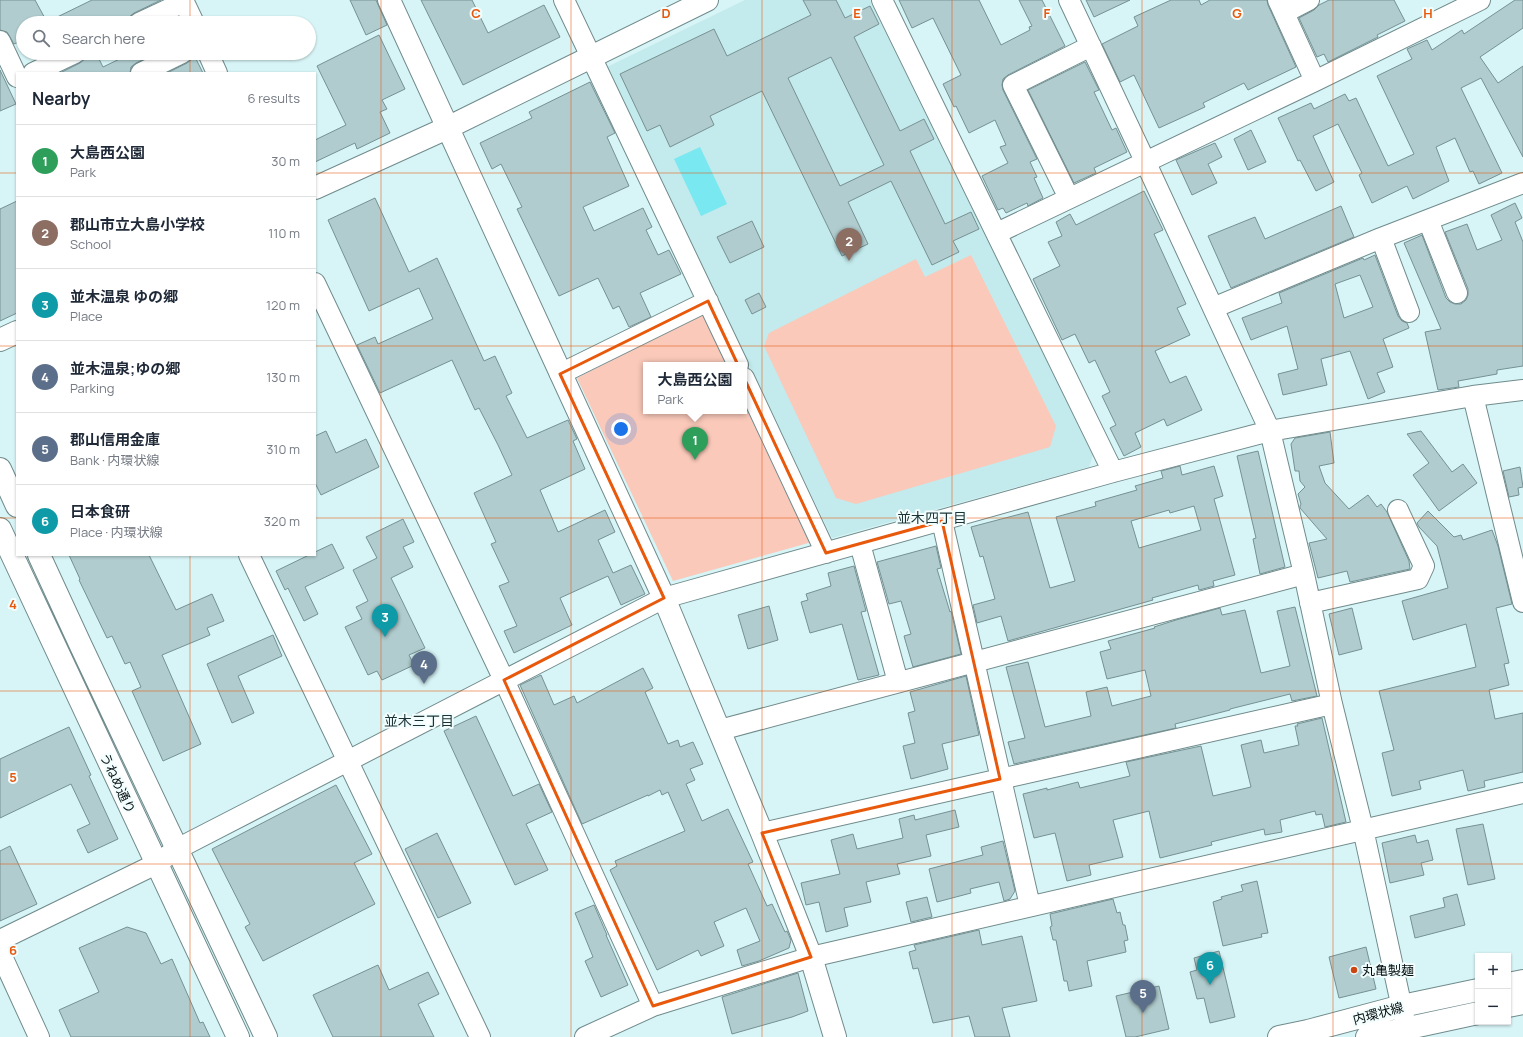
<!DOCTYPE html>
<meta charset="utf-8">
<style>
body{margin:0;font-family:Manrope,"Noto Sans JP",sans-serif;background:#f2f2f3;color:#1f2937}
.controls{position:absolute;right:12px;bottom:12px;display:grid;overflow:hidden;border-radius:0px;box-shadow:0 1px 3px #0004}
.controls button{width:36px;height:36px;display:grid;place-items:center;padding:0;border:0;border-bottom:1px solid #e0e1e3;background:#fff;color:#1f2937;font:20px sans-serif}
.you{position:absolute;left:621px;top:429px;width:14px;height:14px;margin:-10px;border:3px solid #fff;border-radius:50%;background:#1a73e8;box-shadow:0 0 0 6px #1a73e833}
.badge{display:grid;place-items:center;width:26px;height:26px;border-radius:50%;background:#7c3aed;color:#fff;font-size:13px;font-weight:700}
.pin{position:absolute;translate:-50% -33px;filter:drop-shadow(0 1px 2px #0008)}
.pin::after{content:'';position:absolute;top:21px;width:14px;height:12px;background:inherit;clip-path:polygon(0 0,100% 0,50% 100%)}
.popup{position:absolute;left:643px;top:362px;width:104px;height:52px;box-sizing:border-box;display:grid;place-content:center;border-radius:0px;background:#fff;filter:drop-shadow(0 1px 3px #0005);font-size:13px;white-space:nowrap;color:#747a83}
.popup b{font-size:15px;color:#1f2937}
.popup::after{content:'';position:absolute;left:50%;top:100%;margin-left:-8px;border:8px solid transparent;border-top-color:#fff}
.list{margin:0;padding:0;list-style:none}
h2{display:flex;justify-content:space-between;align-items:center;height:52px;margin:0;padding:0 16px;font-size:17px}
h2 small{font-size:13px;font-weight:400;color:#747a83}
.list li{display:grid;grid-template-columns:26px 1fr auto;gap:12px;align-items:center;box-sizing:border-box;height:72px;padding:0 16px;border-top:1px solid #e0e1e3}
.list b{display:block;font-size:15px;white-space:nowrap}
.list p{margin:0;font-size:13px;white-space:nowrap;color:#747a83}
.list em{font-size:13px;font-style:normal;color:#747a83}
.icon{flex:none;width:22px;height:22px;fill:none;stroke:currentColor;stroke-width:2;stroke-linecap:round;stroke-linejoin:round}
.map{position:relative;flex:none;width:1523px;height:1037px;overflow:hidden}
.search{position:absolute;background:#fff;box-shadow:0 1px 3px #0004;left:16px;top:16px;width:300px;height:44px;display:flex;align-items:center;gap:10px;box-sizing:border-box;padding:0 14px;border-radius:22px;color:#747a83;font-size:15px}
.panel{position:absolute;background:#fff;box-shadow:0 1px 3px #0004;left:16px;top:72px;width:300px;height:484px;border-radius:0px}
.map>svg:first-child{display:block}
</style>
<div class="map">
<svg width="1523" height="1037" viewBox="0 0 1523 1037">
<rect width="100%" height="100%" fill="#d7f4f6"/>
<!-- built -->
<path fill="#c3eaec" d="M745,0H870L1093,455L1089,467L832,538L607,67Z"/>
<!-- green -->
<path fill="#fac9ba" d="M971,255L1056,426L1050,447L856,504L836,498L764,346L769,333L916,259L925,277Z
M705,313L729,365H646V411H744V397L812,542L673,581L577,378Z"/>
<!-- water -->
<path fill="#79e8f0" d="M700,147L727,204L701,216L674,159Z"/>
<!-- building -->
<path fill="#b0ccce" stroke="#769193" fill-rule="evenodd" d="M0,0H35L47,22L92,0H161L134,13L129,17L128,23H23V40L14,44L7,32L0,30Z
M350,0H376L387,25L366,35Z
M421,0H472L488,33L544,5L560,37L463,85Z
M803,0H836L845,18L870,6L879,24L854,37L900,131L924,119L934,139L910,151L945,224L971,212L979,229L953,241L959,252L932,265L891,181L848,202L868,244L842,256L762,91L710,116L714,125L670,147L660,125L647,131L620,74L714,29L727,56L811,15ZM831,57L884,165L840,186L788,78Z
M899,0H979L1001,45L1030,30L1029,27L1032,26L1019,0H1042L1065,46L1008,75L1003,79L1002,85L1003,90L1037,159L1030,162L1037,177L1034,178L1043,198L1028,206L1027,203L1006,213L1003,208L998,210L982,176L1008,163L1000,147L1006,145L995,120L969,133L956,106L954,107L943,84L961,75L933,18L912,28Z
M1086,0H1130L1094,17Z
M1171,0H1199L1201,5L1210,0H1267L1268,5L1296,67L1248,90L1244,83L1203,103L1205,107L1159,128L1134,75L1120,82L1102,44L1138,26L1134,17Z
M1329,0H1394L1405,21L1377,35L1378,37L1328,62L1324,54L1317,57L1299,18L1314,10L1319,5Z
M1515,0H1523V28L1480,57L1498,83L1523,66V157L1481,78L1461,88L1502,173L1479,184L1473,171L1470,172L1455,138L1436,147L1449,181L1413,199L1407,186L1372,203L1359,175L1362,173L1338,124L1313,136L1334,182L1316,191L1300,160L1298,161L1278,118L1311,103L1314,109L1345,94L1349,101L1356,98L1388,166L1414,154L1377,76L1412,59L1407,49L1427,40L1432,50L1462,30L1464,34Z
M177,18L180,23H166Z
M379,35L405,89L382,100L387,109L380,112L390,133L357,149L355,143L315,162V140L346,125L317,66Z
M86,53H96L103,67L132,53H156L136,63L131,67L130,73H60L80,63L85,59Z
M193,53L203,73H167L187,63L192,59Z
M1085,62L1099,90L1094,92L1112,130L1116,128L1127,152L1094,168L1096,173L1074,183L1028,90Z
M0,70L16,104L0,111Z
M590,82L615,133L607,137L629,186L583,207L594,231L643,208L652,227L646,230L658,255L669,250L681,274L640,293L651,317L629,327L619,306L613,309L598,278L559,296L517,209L522,207L501,164L492,169L480,143L532,118L529,112Z
M1251,130L1266,162L1248,170L1234,139Z
M1215,143L1222,157L1208,164L1217,183L1192,195L1176,160Z
M1144,191L1163,230L1154,234L1186,304L1177,308L1190,335L1155,351L1170,383L1186,376L1202,410L1167,426L1164,419L1135,433L1141,447L1124,456L1110,428L1116,425L1102,396L1110,392L1095,360L1089,363L1075,334L1062,340L1033,279L1060,266L1048,242L1062,236L1056,222L1070,214L1076,225Z
M375,198L409,272L437,258L484,361L495,356L512,393L506,396L527,438L568,420L577,439L573,441L585,469L540,490L558,532L605,510L615,532L598,540L613,573L631,565L645,594L621,605L608,576L560,598L572,625L514,653L504,631L517,626L499,586L509,582L491,544L496,542L474,493L512,475L498,445L479,408L475,410L452,360L380,393L357,345L375,337L378,344L433,319L419,288L369,311L328,220Z
M17,201V313L0,321V209Z
M1515,203L1522,218L1515,222L1523,242V366L1497,370V374L1458,381L1459,387L1438,390L1425,332L1441,329L1404,243L1422,235L1446,298L1450,302L1455,304H1461L1466,300L1468,295V289L1445,232L1467,224L1477,250L1502,240L1491,215Z
M1341,206L1354,237L1231,288L1208,236L1255,217L1265,239Z
M752,221L764,247L730,263L717,237Z
M1375,255L1398,316L1402,321L1407,323L1409,328L1383,339L1393,367L1377,373L1385,392L1368,399L1350,351L1321,359L1327,385L1283,395L1278,374L1298,369L1287,326L1251,340L1242,318L1282,303L1279,293L1363,258L1364,260ZM1360,275L1373,307L1344,318L1335,284Z
M759,293L766,307L752,314L745,300Z
M326,431L336,453L366,439L379,467L321,495L315,483V436Z
M1421,431L1452,472L1463,464L1477,483L1439,511L1413,475L1429,463L1407,434Z
M1330,432L1334,463L1319,466L1325,483L1349,509L1368,495L1377,507L1381,504L1387,512L1409,561L1410,569L1350,582L1347,571L1318,578L1309,543L1327,539L1300,508V506L1301,504L1298,494L1305,487L1300,481L1299,471H1295L1291,444L1295,438Z
M1258,451L1285,567L1260,574L1253,539L1256,538L1237,456Z
M1180,466L1182,475L1214,466L1223,496L1214,499L1235,575L1213,581L1214,586L1199,590L1198,585L1152,598L1153,600L1008,641L1001,616L977,623L973,605L995,599L983,556L980,557L971,527L1028,512L1050,588L1075,581L1056,517L1096,506L1095,502L1137,490L1135,486L1163,478L1161,471ZM1194,506L1201,530L1139,548L1131,521L1169,510L1170,513Z
M1520,467L1523,487L1518,488L1519,495L1509,497L1503,471Z
M1428,511L1454,537L1461,535L1463,540L1492,530L1498,546L1512,604L1496,608L1509,663L1504,664L1509,685L1489,690L1495,719L1523,713V772L1484,781L1485,787L1468,791L1463,770L1419,781L1421,789L1392,796L1382,753L1394,750L1379,691L1476,667L1466,624L1413,640L1402,601L1448,588L1437,546L1419,527L1417,523Z
M403,519L414,542L403,547L413,567L391,578L425,648L409,655L414,665L382,680L377,671L368,675L345,627L362,619L356,607L368,601L353,570L377,558L366,537Z
M332,544L344,568L305,587L318,614L304,621L288,588L285,590L276,571L309,555H315V552Z
M936,546L941,568L937,569L950,612L951,611L961,654L913,667L904,636L911,634L901,601L889,604L877,562Z
M69,555H149L176,610L212,594L224,621L207,628L210,635L162,655L201,744L163,761L132,691L141,687L130,662L125,664L112,636L107,638L79,580L80,579Z
M854,566L866,611L861,612L879,675L858,680L842,624L810,633L801,602L808,600L806,594L831,586L828,573Z
M769,606L778,640L748,649L738,615Z
M1295,607L1317,696L1292,701L1290,694L1230,709V710L1175,724L1176,728L1014,764L1008,742L1025,738L1006,667L1028,662L1045,727L1091,716L1086,692L1107,687L1112,706L1151,696L1145,670L1107,679L1100,652L1111,649L1108,641L1155,628L1154,627L1176,620L1220,608L1222,615L1245,610L1261,673L1290,666L1277,611Z
M1352,608L1362,649L1339,655L1329,614Z
M273,635L282,656L238,676L254,713L232,723L207,664Z
M643,668L653,688L645,692L668,744L678,740L680,747L693,742L703,764L690,769L695,780L686,784L702,821L728,809L753,862L748,864L767,906L772,904L785,932L787,931L791,940L789,948L759,961L742,966L737,950L760,941L746,908L714,922L724,946L701,956L698,950L657,970L610,870L617,866L615,861L685,831L668,792L662,795L660,790L648,796V795L582,824L520,685L541,675L554,705L574,696L577,703Z
M966,676L979,735L942,744L948,769L911,779L903,746L915,743L908,713L915,711L910,692Z
M476,716L513,796L539,784L552,812L526,824L548,870L515,885L444,731Z
M1322,718L1346,822L1325,827L1322,814L1316,815L1315,811L1280,820L1282,832L1265,835L1264,829L1211,842L1212,845L1160,858L1149,811L1113,820L1123,857L1089,865L1091,875L1067,881L1055,833L1034,838L1023,794L1047,788V790L1078,782L1080,788L1130,776L1126,762L1201,746L1213,796L1251,787L1241,745L1261,740L1264,753L1299,745L1295,726H1298L1297,724Z
M69,727L91,775L89,776L118,839L88,853L77,830L90,824L71,784L0,818V759Z
M336,785L372,854L354,863L375,904L263,961L245,927L250,924L212,849Z
M955,810L959,827L926,835L931,856L897,864L900,874L866,882L871,902L844,908L848,926L826,932L819,902L806,905L801,883L840,874L831,840L853,834L857,849L903,838L899,819L914,815L915,820Z
M1483,824L1495,879L1468,885L1456,829Z
M437,833L471,903L438,918L405,849Z
M1415,835L1417,843L1428,840L1433,860L1421,863L1424,875L1390,883L1382,843Z
M1003,841L1015,891L1010,899L1004,901L999,882L970,889L971,893L937,902L929,869L983,855L981,847Z
M10,846L37,904L0,921V851Z
M1257,881L1268,933L1261,934L1262,937L1223,946L1213,902L1222,899L1221,897L1243,891L1241,885Z
M1457,894L1465,925L1415,938L1410,916L1445,907L1443,898Z
M927,897L932,917L911,922L906,902Z
M1113,899L1117,913L1120,912L1123,925H1125L1128,940L1124,941L1126,952L1087,961L1092,986L1069,991L1067,981H1064L1056,940H1053L1050,927L1052,926L1050,914Z
M594,905L607,935H606L628,985L601,997L585,961L593,957L575,913Z
M127,927L146,933L161,964L172,959L200,1023L203,1022L210,1037H71L59,1010L99,992L79,948Z
M979,930L982,945L1022,936L1037,1001L1002,1008L1010,1037H975L969,1016L933,1023L918,968L913,969L909,952L916,950L914,945Z
M1366,947L1376,989L1339,998L1329,957Z
M1219,951L1235,1017L1210,1023L1204,998L1197,999L1190,972L1197,970L1194,958Z
M378,965L389,990L428,972L439,994L418,1004L434,1037H333L313,995Z
M798,973L808,1011L792,1017L732,1034L722,997Z
M1159,986L1169,1029L1135,1037H1126L1116,996Z"/>
<g fill="none" stroke-linecap="round" stroke-linejoin="round">
<!-- street casing -->
<g stroke="#708b8c" stroke-width="22">
<path id="street" d="M183,0L194,23
M564,0L738,365
M882,0L1113,472
M1069,0L1145,161L1270,431L1304,574L1332,704L1363,829L1405,1022
M1278,0L1315,81
M1284,13L1309,0
M139,23L184,2
M0,41L17,77
M208,53L217,73
M33,73L75,53
M141,73L182,53
M1069,198L1013,85L1091,46
M1428,220L1457,293
M997,233L1315,81L1480,0
M1381,238L1409,312
M315,283L504,680L653,1006
M1213,308L1381,238L1523,183
M560,374L708,301
M744,378L826,553
M1473,396L1523,602
M942,521L1030,906
M860,544L898,682
M249,555L480,1037
M1310,603L1418,579L1424,566L1398,510
M720,730L1304,574
M762,833L1332,704
M0,940L156,864L177,849L664,598L1113,472L1270,431L1473,396L1523,390
M0,952L39,1037
M585,1037L653,1006L811,957L1523,793"/>
</g>
<!-- secondary casing -->
<g stroke="#708b8c" stroke-width="24">
<path id="secondary" d="M389,0L664,598L762,833L811,957L835,1037
M315,188L447,128L707,0
M0,340L17,332
M0,469L17,506
M0,529L238,1037
M39,555L81,646L266,1037
M1508,984L1523,981
M1508,1006L1523,1003
M1279,1037L1308,1031L1402,1006L1478,990
M1367,1037L1478,1013"/>
</g>
<!-- street -->
<use href="#street" stroke="#fff" stroke-width="20"/>
<!-- secondary -->
<use href="#secondary" stroke="#fff" stroke-width="22"/>
</g>
<!-- marked area -->
<path fill="none" stroke="#e8590c" stroke-width="3" stroke-linejoin="round" d="M708,301L826,553L942,521L1000,779L762,833L811,957L653,1006L504,680L664,598L560,374Z"/>
<!-- grid -->
<path fill="none" stroke="#e8590c" stroke-width="1" stroke-opacity="0.55" d="M190,0V23M381,0V1037M571,0V1037M762,0V1037M952,0V1037M1142,0V1037M1333,0V1037M190,53V73M0,173H17M315,173H1523M0,346H17M315,346H1523M0,518H17M315,518H1523M190,555V1037M0,691H1523M0,864H1523"/>
<!-- markers -->
<circle fill="#cd4612" stroke="#f2fdfe" stroke-width="1.5" cx="1354" cy="970" r="4"/>
<g text-anchor="middle" stroke-width="4" stroke-linejoin="round" paint-order="stroke">
<!-- street labels -->
<g font-size="13" fill="#040d0e" stroke="#f2fdfe">
<text transform="translate(118 783) rotate(65)" y="5">うねめ通り</text>
<text transform="translate(1378 1013) rotate(-15)" y="5">内環状線</text>
</g>
<!-- poi labels -->
<g font-size="13" fill="#040d0e" stroke="#f2fdfe" text-anchor="start">
<text x="1362" y="975">丸亀製麺</text>
</g>
<!-- neighbourhood labels -->
<g font-size="14" fill="#1b3335" stroke="#f2fdfe">
<text x="932" y="523">並木四丁目</text>
<text x="419" y="726">並木三丁目</text>
</g>
</g>
<g font-size="13" text-anchor="middle" font-weight="bold" fill="#e8590c" stroke="#f2fdfe" stroke-width="4" stroke-linejoin="round" paint-order="stroke">
<text x="476" y="18">C</text>
<text x="666" y="18">D</text>
<text x="857" y="18">E</text>
<text x="1047" y="18">F</text>
<text x="1237" y="18">G</text>
<text x="1428" y="18">H</text>
<text x="13" y="609">4</text>
<text x="13" y="782">5</text>
<text x="13" y="955">6</text>
</g>
</svg>
<div class="controls">
<button>+</button>
<button>−</button>
</div>
<div class="you"></div>
<div class="pin badge" style="left:695px;top:460px;background:#2e9e5b">1</div>
<div class="popup"><b>大島西公園</b>Park</div>
<div class="pin badge" style="left:849px;top:261px;background:#8d6e63">2</div>
<div class="pin badge" style="left:385px;top:637px;background:#0f9aa8">3</div>
<div class="pin badge" style="left:424px;top:684px;background:#5c6f8a">4</div>
<div class="pin badge" style="left:1143px;top:1013px;background:#5c6f8a">5</div>
<div class="pin badge" style="left:1210px;top:985px;background:#0f9aa8">6</div>
<div class="search"><svg class="icon" aria-label="search" viewBox="0 0 24 24"><circle cx="10" cy="10" r="6"/><path d="M15 15l6 6"/></svg>Search here</div>
<section class="panel">
<h2>Nearby<small>6 results</small></h2>
<ul class="list">
<li><span class="badge" style="background:#2e9e5b">1</span><div><b>大島西公園</b><p>Park</p></div><em>30 m</em></li>
<li><span class="badge" style="background:#8d6e63">2</span><div><b>郡山市立大島小学校</b><p>School</p></div><em>110 m</em></li>
<li><span class="badge" style="background:#0f9aa8">3</span><div><b>並木温泉 ゆの郷</b><p>Place</p></div><em>120 m</em></li>
<li><span class="badge" style="background:#5c6f8a">4</span><div><b>並木温泉;ゆの郷</b><p>Parking</p></div><em>130 m</em></li>
<li><span class="badge" style="background:#5c6f8a">5</span><div><b>郡山信用金庫</b><p>Bank · 内環状線</p></div><em>310 m</em></li>
<li><span class="badge" style="background:#0f9aa8">6</span><div><b>日本食研</b><p>Place · 内環状線</p></div><em>320 m</em></li>
</ul>
</section>
</div>
